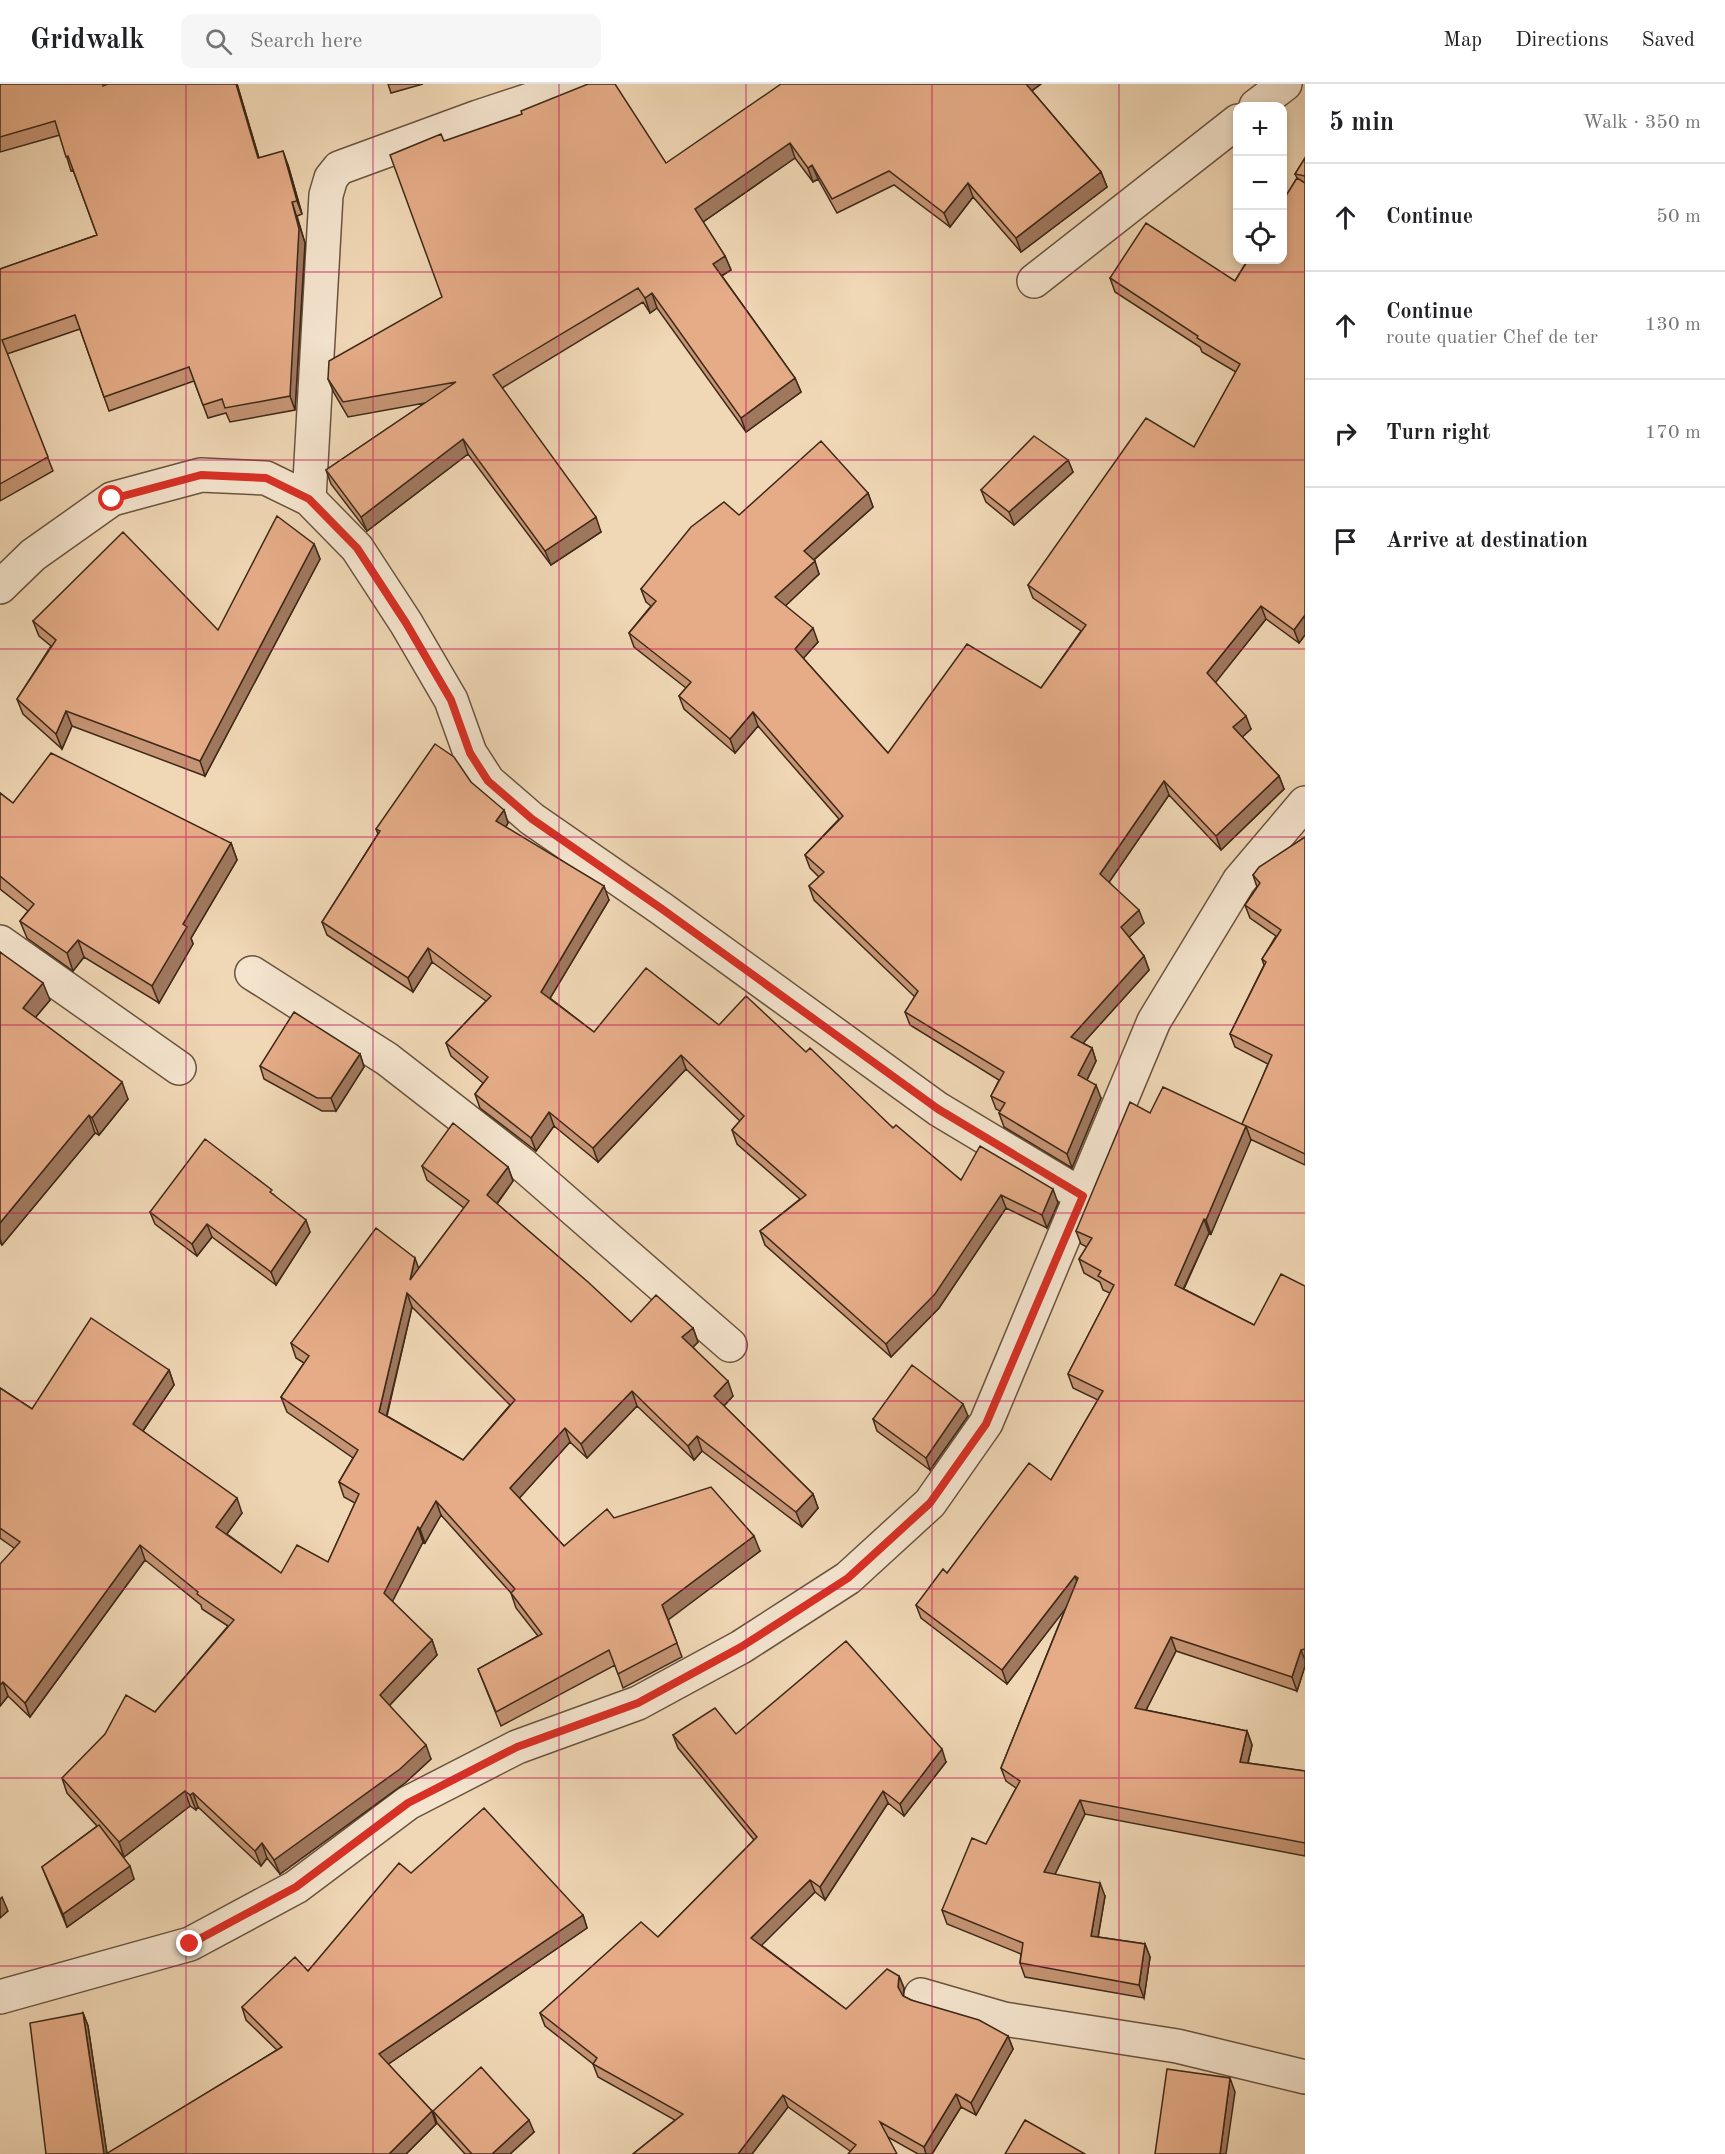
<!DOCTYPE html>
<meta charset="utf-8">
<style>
body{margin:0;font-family:"Old Standard TT",serif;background:#f6f6f6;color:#202124}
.controls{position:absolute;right:18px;top:18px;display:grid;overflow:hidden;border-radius:12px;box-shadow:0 3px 9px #0003}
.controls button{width:54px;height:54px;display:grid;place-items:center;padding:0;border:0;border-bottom:2px solid #e0e0e0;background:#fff;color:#202124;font:30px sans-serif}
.stop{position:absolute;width:18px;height:18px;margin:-14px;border:4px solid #d93025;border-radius:50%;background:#fff}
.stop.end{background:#d93025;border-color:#fff;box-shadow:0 2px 6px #0008}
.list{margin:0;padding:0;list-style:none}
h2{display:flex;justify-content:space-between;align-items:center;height:78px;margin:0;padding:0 24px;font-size:26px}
h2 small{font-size:20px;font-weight:400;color:#757577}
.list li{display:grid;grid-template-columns:39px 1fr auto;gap:18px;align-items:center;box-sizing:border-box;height:108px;padding:0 24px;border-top:2px solid #e0e0e0}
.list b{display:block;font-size:22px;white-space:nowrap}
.list p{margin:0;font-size:20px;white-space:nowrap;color:#757577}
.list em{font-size:20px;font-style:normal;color:#757577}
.icon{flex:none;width:33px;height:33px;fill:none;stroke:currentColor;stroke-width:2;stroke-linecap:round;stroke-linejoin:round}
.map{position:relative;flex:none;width:1305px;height:2070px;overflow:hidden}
header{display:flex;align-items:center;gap:36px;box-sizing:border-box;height:84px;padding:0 30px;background:#fff;border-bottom:2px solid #e0e0e0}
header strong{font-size:28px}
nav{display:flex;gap:33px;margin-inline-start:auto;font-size:21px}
.search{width:420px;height:54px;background:#f6f6f6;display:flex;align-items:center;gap:15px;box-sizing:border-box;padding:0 21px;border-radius:12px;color:#757577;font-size:22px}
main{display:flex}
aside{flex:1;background:#fff}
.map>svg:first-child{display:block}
</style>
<header>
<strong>Gridwalk</strong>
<div class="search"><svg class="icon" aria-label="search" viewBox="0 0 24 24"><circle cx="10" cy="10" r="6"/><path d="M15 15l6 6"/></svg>Search here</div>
<nav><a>Map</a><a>Directions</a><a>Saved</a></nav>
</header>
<main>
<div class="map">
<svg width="1305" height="2070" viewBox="0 0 1305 2070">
<rect width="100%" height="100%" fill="#f0d7b5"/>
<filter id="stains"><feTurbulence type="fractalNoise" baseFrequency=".00333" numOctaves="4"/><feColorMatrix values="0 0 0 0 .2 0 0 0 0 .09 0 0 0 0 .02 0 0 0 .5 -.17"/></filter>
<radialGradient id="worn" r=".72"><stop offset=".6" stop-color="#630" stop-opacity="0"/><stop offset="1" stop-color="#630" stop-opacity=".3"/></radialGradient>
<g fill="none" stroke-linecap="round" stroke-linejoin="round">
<!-- minor casing -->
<g stroke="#6a543f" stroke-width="36">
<path id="minor" d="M1256,22L1285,0
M1034,197L1238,37
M309,415L326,111L331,94L339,84L478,33L578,0
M0,503L33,471L112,415L201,391L266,394L309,415L357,464L406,539L451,616L470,669L488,697L532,735L662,825L938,1025L1083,1112
M0,858L179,984
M252,889L387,975L522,1080L730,1261
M921,1911L1004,1935L1177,1962L1305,1993
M0,1913L190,1860L296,1803L408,1719L517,1663L638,1619L741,1563L848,1494L930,1419L986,1339L1154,937L1239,797L1305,719"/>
</g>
<!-- minor -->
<use href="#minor" stroke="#f5e5cf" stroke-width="33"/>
</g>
<!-- wall -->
<path fill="#c59474" stroke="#3e2918" stroke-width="1.5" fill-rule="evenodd" d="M0,0H103L104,1L108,0H237L259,74L288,81L302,130L297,132L305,159L295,326L230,338L226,329L208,334L194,297L109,327L80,245L7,270L53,387L0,417V185L97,151L73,86L71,87L60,51L0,68Z
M388,0H423L391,9Z
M1041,0L1032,7L1101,88L1107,103L1021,168L973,113L950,143L894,101L837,129L818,95L813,98L795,74L703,138L725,172L731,186L722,192L795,294L801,308L746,348L657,224L650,229L643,218L502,304L601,448L551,481L468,370L367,447L331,400L326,386L425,319L348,333L334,309L328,295L442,213L444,57L666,79Z
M1305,74V551L1299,559L1266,535L1215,598L1251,645L1242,653L1279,692L1284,705L1221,766L1169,711L1109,798L1144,839L1129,853L1144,872L1149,886L1083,959L1092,964L1096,977L1087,996L1101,1014L1072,1084L1004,1043L999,1029L1000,1027L996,1025L991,1012L999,996L910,941L905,928L915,913L814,816L809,802L819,793L810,784L805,771L839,735L758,642L735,669L684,625L679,612L686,604L634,563L629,549L651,522L646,518L641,505L739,431L868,409L873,423L814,476L819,490L785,522L818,558L803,574L888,669L1041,604L1081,547L1033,514L1028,501L1194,363L1236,288L1202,268L1200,263L1115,208L1110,194L1235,197L1297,94L1295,90Z
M1068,376L1073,388L1014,441L986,418L981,406Z
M314,460L320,475L205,692L72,642L62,665L23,630L17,615L51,562L39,552L33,537L218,546Z
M0,709L13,719L231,759L237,776L191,854L193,860L159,919L84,873L73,887L27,854L20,837L28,827L0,805Z
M504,726L508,739L506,743L609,816L550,914L594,948L719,941L806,968L893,1044L961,1096L1058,1119L1047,1144L1006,1124L939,1224L891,1273L765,1161L760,1147L800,1115L737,1060L732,1046L740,1037L686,985L598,1078L554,1042L536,1067L480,1024L475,1010L483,999L451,972L446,959L486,917L432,878L413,908L327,851L322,838L378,750L376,745Z
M1305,753V1081L1250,1055L1211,1150L1209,1149L1184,1205L1254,1241L1305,1202V1582L1297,1607L1176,1567L1146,1626L1247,1647L1252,1661L1248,1679L1305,1687V1772L1085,1730L1055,1790L1105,1812L1098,1853L1145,1860L1150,1873L1144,1914L1025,1893L1020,1879L1021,1870L947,1840L942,1826L986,1760L1016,1704L1006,1697L1001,1684L1066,1523L1007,1600L921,1534L916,1521L947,1489L1051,1396L1098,1316L1073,1304L1068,1290L1110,1209L1103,1206L1100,1198L1084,1189L1079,1175L1087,1163L1081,1160L1076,1147L1150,1029L1242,1041L1268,980L1235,963L1230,950L1264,881L1262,875L1276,852L1250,834L1245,821L1257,803L1253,791Z
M0,868L50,916L35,934L128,1015L99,1051L95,1049L2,1161L0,1159Z
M360,970L364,983L336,1027H322L264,995L260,982Z
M422,1082L508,1083L513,1097L497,1120L631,1238L693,1244L698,1258L693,1263L733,1312L724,1322L813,1410L818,1424L802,1443L702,1367L694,1376L637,1322L587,1374L570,1358L519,1414L564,1462L614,1434L760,1467L668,1535L682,1573L623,1604L615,1581L501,1642L478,1585L538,1552L516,1524L511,1509L441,1431L425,1459L423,1458L392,1518L432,1556L437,1571L389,1622L431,1675L405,1699L280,1790L267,1774L261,1782L198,1723L196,1726L190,1722L124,1773L117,1765L134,1795L67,1843L42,1783L97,1742L67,1709L62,1694L155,1628L228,1542L202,1525L201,1521L145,1476L30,1633L8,1612L0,1622L14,1464L0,1454V1304L32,1325L169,1286L174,1301L143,1347L242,1429L227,1450L281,1489L328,1478L355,1419L344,1413L339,1398L353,1374L287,1328L281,1313L304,1279L296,1274L291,1259L419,1184L464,1124L427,1096ZM412,1223L510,1321L463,1376L387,1332Z
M273,1110L310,1148L276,1201L212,1153L197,1172L155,1140L150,1128Z
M968,1332L930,1386L877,1347L873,1335Z
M736,1650L946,1678L904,1732L888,1719L825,1816L815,1808L761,1861L846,1925L899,1892L904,1904L903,1912L911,1916L1008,1952L1013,1965L976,2031L961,2023L932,2070H918L888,2053L850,2067L788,2023L752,2070H633L675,2036L598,1993L593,1980L545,1942L540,1929L658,1853L754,1756L678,1664L673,1651Z
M411,1789L583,1831L587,1844L388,1980L432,2027L436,2040L406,2070H46L83,1929L88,1942L107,2070L277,1966L246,1936L242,1923L308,1887Z
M433,2027L534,2048L510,2070H465L437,2039Z"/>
<!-- shaded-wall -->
<path fill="#a0785e" stroke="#3e2918" stroke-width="1.5" d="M236,0H237L263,88L258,74Z
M1024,0H1041L1027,10Z
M790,59L795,74L700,140L695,125Z
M283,67L288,81L302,130L297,117Z
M812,81L818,95L813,98L808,84Z
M1101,88L1107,103L1021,168L1016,154Z
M968,99L973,113L950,143L944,129Z
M292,118L305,159L295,326L290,312Z
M725,172L731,186L718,194L713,180Z
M652,209L657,224L650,229L645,214Z
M795,294L801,308L746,348L741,334Z
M463,355L468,370L367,447L361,433Z
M1068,376L1073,388L1014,441L1009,428Z
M868,409L873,423L809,480L804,467Z
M596,433L601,448L551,481L545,467Z
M314,460L320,475L205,692L200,677Z
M815,477L819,490L780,527L775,513Z
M1261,522L1266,535L1212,603L1207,589Z
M1305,531V551L1299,559L1294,546Z
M813,544L818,558L800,578L795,565Z
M66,627L72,642L62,665L56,650Z
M753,628L758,642L735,669L730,655Z
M1246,632L1251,645L1238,657L1233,643Z
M1279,692L1284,705L1221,766L1216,752Z
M1164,697L1169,711L1105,804L1100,790Z
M504,726L508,739L501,751L496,737Z
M231,759L237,776L191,854L193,860L159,919L152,902L183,840Z
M604,802L609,816L546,921L541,908Z
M1139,826L1144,839L1126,856L1121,843Z
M78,856L84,873L73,887L67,869Z
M428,864L432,878L413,908L408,894Z
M1144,872L1149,886L1076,967L1071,953Z
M43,899L50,916L29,941L23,924Z
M1092,964L1096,977L1083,1004L1078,991Z
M360,970L364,983L336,1027L331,1014Z
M681,971L686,985L598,1078L593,1064Z
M122,998L128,1015L99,1051L92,1034Z
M1096,1001L1101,1014L1072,1084L1067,1070Z
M549,1028L554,1042L536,1067L531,1054Z
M89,1031L95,1049L2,1161L0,1154V1139Z
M1246,1042L1251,1056L1211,1150L1206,1136Z
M508,1083L513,1097L492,1126L487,1111Z
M1053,1105L1058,1119L1047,1144L1042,1131Z
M1001,1111L1006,1124L939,1224L891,1273L886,1260Z
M1204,1135L1209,1149L1179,1214L1175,1201Z
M306,1136L310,1148L276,1201L271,1188Z
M207,1140L212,1153L197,1172L192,1160Z
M415,1174L420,1188L410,1196Z
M407,1209L412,1223L384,1342L379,1328Z
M693,1244L698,1258L688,1268L682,1253Z
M169,1286L174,1301L138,1354L133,1340Z
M728,1297L733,1312L719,1327L714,1312Z
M632,1307L637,1322L587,1374L581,1360Z
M963,1320L968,1332L930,1386L926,1374Z
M565,1344L570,1358L515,1419L510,1404Z
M697,1352L702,1367L694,1376L688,1362Z
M813,1410L818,1424L802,1443L796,1428Z
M237,1414L242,1429L221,1458L216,1443Z
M436,1417L441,1431L425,1459L420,1445Z
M418,1443L423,1458L389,1524L384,1509Z
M754,1452L760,1467L668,1536L662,1521Z
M140,1461L145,1476L30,1633L25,1619Z
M1075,1492L1080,1506L1007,1600L1002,1586Z
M1171,1553L1176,1567L1140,1638L1135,1624Z
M432,1556L437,1571L385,1626L380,1611Z
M1301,1566L1305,1576V1582L1297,1607L1292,1593Z
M3,1598L8,1612L0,1622V1601Z
M1247,1647L1252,1661L1245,1691L1240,1678Z
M426,1661L431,1675L405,1699L280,1790L274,1776Z
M942,1665L946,1678L904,1732L900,1720Z
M185,1707L190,1722L124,1773L119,1758Z
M883,1707L888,1719L825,1816L820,1803Z
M193,1709L198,1723L196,1726L190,1711Z
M1080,1716L1085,1730L1049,1802L1044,1788Z
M262,1759L267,1774L261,1782L255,1767Z
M130,1782L134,1795L67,1843L63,1830Z
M810,1796L815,1808L756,1867L751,1854Z
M1100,1799L1105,1812L1096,1865L1091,1852Z
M2,1813L8,1827L0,1834V1815Z
M583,1831L587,1844L384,1983L379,1970Z
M1145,1860L1150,1873L1144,1914L1139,1901Z
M899,1892L904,1904L903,1916L898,1903Z
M83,1929L88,1942L107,2070H104Z
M1008,1952L1013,1965L976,2031L971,2019Z
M1230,1994L1235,2008L1226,2070H1220Z
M956,2010L961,2023L932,2070H926L924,2063Z
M783,2011L788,2023L752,2070H738Z
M432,2027L436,2040L406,2070H389Z
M529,2036L534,2048L510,2070H492Z"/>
<!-- building -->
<path fill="#e5ac87" stroke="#3e2918" stroke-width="1.5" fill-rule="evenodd" d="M0,0H103V2L108,0H236L258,74L283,67L297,117L292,118L299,145L290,312L225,324L222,315L203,321L189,283L104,313L75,231L2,256L48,373L0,400V185L97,151L68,72L66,73L55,37L0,53Z
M588,0H615L666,79L781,0H1026L1101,88L1016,154L968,99L944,129L889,87L832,115L812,81L808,84L790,59L695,125L725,172L713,180L795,294L741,334L652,209L645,214L638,204L493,291L596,433L545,467L463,355L361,433L326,386L456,298L343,318L328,295L329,277L442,213L390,71L441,50L444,57L522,30L521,27Z
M1305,74V92L1295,90Z
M1297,94L1305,99V531L1294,546L1261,522L1207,589L1246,632L1233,643L1279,692L1216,752L1164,697L1100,790L1139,826L1121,843L1144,872L1071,953L1092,964L1078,991L1096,1001L1067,1070L999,1029L1005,1019L991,1012L1004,988L905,928L918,907L809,802L824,788L805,771L843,732L753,628L730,655L679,612L691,598L629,549L656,517L641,505L691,443L724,418L739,431L821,357L868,409L804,467L815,477L775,513L813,544L795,565L888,669L967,560L1041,604L1086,541L1028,501L1146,334L1194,363L1240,280L1197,254L1198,252L1110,194L1146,139L1235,197L1248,176H1282V118Z
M1034,352L1068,376L1009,428L981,406Z
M277,432L314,460L200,677L66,627L56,650L17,615L56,556L33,537L123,448L218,546Z
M435,660L454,673L471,698L504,726L496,737L604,802L541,908L594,948L646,884L719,941L746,912L806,968L810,964L893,1044L896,1041L961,1096L980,1062L1053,1105L1042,1131L1001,1111L935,1210L886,1260L760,1147L806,1111L732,1046L744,1032L681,971L593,1064L549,1028L531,1054L475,1010L488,993L446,959L491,912L428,864L408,894L322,838L380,747L376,745Z
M51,669L231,759L183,840L187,843L152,902L78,856L67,869L20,837L34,820L0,792V709L13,719Z
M1305,753V1070L1242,1040L1272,971L1230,950L1266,878L1262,875L1281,846L1245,821L1260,799L1253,791L1259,783Z
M0,868L43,899L23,924L122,998L92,1034L89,1031L0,1139Z
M294,928L360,970L331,1014H317L260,982Z
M1163,1003L1246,1042L1206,1136L1204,1135L1175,1201L1254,1241L1281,1190L1305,1202V1565L1301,1566L1292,1593L1171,1553L1135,1624L1247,1647L1240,1678L1305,1687V1759L1080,1716L1044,1788L1100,1799L1091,1852L1145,1860L1139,1901L1020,1879L1023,1859L942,1826L972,1754L986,1760L1020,1697L1001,1684L1078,1494L1075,1492L1002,1586L916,1521L943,1485L947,1489L1029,1379L1051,1396L1103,1307L1068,1290L1114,1201L1098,1192L1101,1187L1079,1175L1092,1154L1076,1147L1130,1018L1150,1029Z
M453,1039L508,1083L487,1111L588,1198L631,1238L656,1211L693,1244L682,1253L728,1297L714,1312L813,1410L796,1428L697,1352L688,1362L632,1307L581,1360L565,1344L510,1404L564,1462L607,1425L614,1434L711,1403L754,1452L662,1521L677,1559L618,1590L609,1566L496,1628L478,1585L542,1550L511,1509L515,1505L436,1417L420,1445L418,1443L384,1509L432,1556L380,1611L426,1661L400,1685L274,1776L262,1759L255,1767L193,1709L190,1711L185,1707L119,1758L62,1694L105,1650L126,1611L155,1628L234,1536L197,1510L198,1508L140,1461L25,1619L3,1598L0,1601V1480L20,1458L0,1444V1304L32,1325L91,1234L169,1286L133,1340L237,1414L216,1443L281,1489L297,1461L328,1478L359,1410L339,1398L358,1366L281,1313L309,1272L291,1259L376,1144L415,1174L410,1196L469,1117L422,1082ZM407,1209L515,1316L463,1376L379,1328Z
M205,1055L272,1106L270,1108L306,1136L271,1188L207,1140L192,1160L150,1128Z
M912,1281L963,1320L926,1374L873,1335Z
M846,1557L942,1665L900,1720L883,1707L820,1803L810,1796L751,1854L846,1925L887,1885L899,1892L898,1903L903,1912L911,1916L979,1936L1008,1952L971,2019L956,2010L924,2063L880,2038L897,2070H848L856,2061L783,2011L738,2070H633L683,2030L593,1980L597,1974L540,1929L641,1838L658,1853L757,1753L673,1651L715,1624L736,1650Z
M484,1724L583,1831L379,1970L432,2027L389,2070H106L282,1963L242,1923L295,1873L308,1887L399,1779L411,1789Z
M99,1741L130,1782L63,1830L42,1783Z
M83,1929L104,2070H46L30,1939Z
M481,1983L529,2036L492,2070H472L433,2027Z
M1167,1985L1230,1994L1220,2070H1155Z
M1025,2036L1085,2070H1005Z"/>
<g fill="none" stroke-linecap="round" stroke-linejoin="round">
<!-- route -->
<path stroke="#d93025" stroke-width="8" d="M112,415L201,391L266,394L309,415L357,464L406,539L451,616L470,669L488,697L532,735L662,825L938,1025L1083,1112L986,1340L930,1419L848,1494L741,1563L638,1619L517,1663L408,1719L296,1803L190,1860"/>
</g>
<!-- grid -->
<path fill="none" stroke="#c2185b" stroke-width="1.5" stroke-opacity="0.55" d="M186,0V2070M373,0V2070M559,0V2070M746,0V2070M932,0V2070M1119,0V2070M0,188H1305M0,376H1305M0,565H1305M0,753H1305M0,941H1305M0,1129H1305M0,1317H1305M0,1505H1305M0,1694H1305M0,1882H1305"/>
<rect width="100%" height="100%" filter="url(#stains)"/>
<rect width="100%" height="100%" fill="url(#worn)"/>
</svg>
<div class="controls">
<button>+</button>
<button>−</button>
<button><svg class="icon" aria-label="locate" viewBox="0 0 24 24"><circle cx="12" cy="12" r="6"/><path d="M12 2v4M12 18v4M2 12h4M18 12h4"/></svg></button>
</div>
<div class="stop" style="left:112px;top:415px"></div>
<div class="stop end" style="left:190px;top:1860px"></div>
</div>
<aside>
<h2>5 min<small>Walk · 350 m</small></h2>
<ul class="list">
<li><svg class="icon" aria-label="ahead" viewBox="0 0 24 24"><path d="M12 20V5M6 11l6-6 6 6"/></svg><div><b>Continue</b></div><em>50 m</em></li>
<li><svg class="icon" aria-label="ahead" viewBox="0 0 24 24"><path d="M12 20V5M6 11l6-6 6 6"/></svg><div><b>Continue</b><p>route quatier Chef de ter</p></div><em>130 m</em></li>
<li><svg class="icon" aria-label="right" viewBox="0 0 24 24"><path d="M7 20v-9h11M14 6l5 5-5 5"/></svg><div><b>Turn right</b></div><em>170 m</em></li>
<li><svg class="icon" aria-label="arrive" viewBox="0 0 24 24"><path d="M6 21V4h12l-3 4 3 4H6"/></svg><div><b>Arrive at destination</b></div></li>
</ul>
</aside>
</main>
